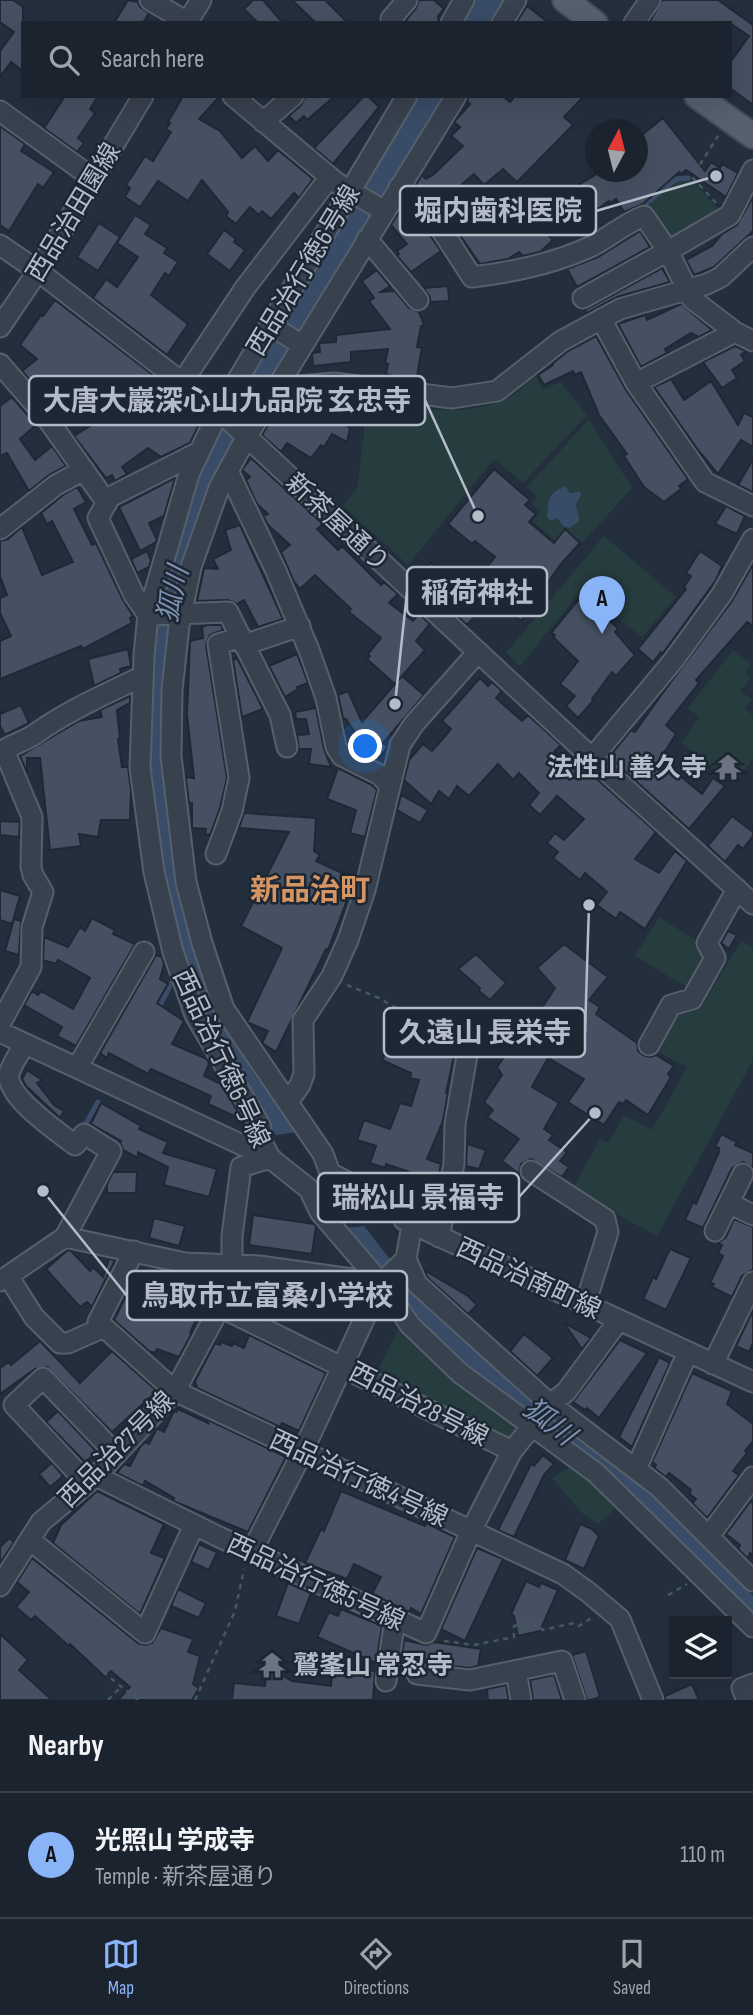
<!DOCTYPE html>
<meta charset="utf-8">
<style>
body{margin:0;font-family:"Sofia Sans Condensed","Noto Sans JP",sans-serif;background:#242b36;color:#f1f3f6}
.controls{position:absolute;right:21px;bottom:21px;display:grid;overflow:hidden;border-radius:0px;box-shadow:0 7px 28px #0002}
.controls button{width:63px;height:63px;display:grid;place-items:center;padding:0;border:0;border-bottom:2px solid #39404a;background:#1b232e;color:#f1f3f6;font:35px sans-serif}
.compass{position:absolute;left:585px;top:119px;width:63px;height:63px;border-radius:50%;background:#1b232e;box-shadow:0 7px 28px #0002;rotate:7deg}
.you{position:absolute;left:366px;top:747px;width:24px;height:24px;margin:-18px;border:5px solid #fff;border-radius:50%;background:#1a73e8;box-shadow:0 0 0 10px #1a73e833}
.badge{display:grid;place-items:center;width:46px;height:46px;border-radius:50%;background:#8ab4f8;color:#111;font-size:23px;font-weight:700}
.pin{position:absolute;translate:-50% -58px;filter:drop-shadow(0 2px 4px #0008)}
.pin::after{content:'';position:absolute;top:37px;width:24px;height:21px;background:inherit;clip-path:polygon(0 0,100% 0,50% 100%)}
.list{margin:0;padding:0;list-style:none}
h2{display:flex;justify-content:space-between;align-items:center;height:91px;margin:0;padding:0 28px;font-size:30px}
h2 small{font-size:23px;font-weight:400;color:#a0a4aa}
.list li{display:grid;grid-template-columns:46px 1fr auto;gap:21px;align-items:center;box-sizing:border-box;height:126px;padding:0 28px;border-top:2px solid #39404a}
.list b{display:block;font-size:26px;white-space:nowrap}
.list p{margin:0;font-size:23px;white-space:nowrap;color:#a0a4aa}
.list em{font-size:23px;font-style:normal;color:#a0a4aa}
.icon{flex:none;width:38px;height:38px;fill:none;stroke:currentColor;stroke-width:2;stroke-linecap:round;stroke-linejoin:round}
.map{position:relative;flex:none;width:753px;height:1700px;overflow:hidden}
.search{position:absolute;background:#1b232e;box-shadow:0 7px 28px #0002;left:21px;right:21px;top:21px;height:77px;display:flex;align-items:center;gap:18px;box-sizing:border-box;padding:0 24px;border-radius:0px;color:#a0a4aa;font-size:26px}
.sheet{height:217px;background:#1b232e}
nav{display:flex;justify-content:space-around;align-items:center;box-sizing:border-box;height:98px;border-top:2px solid #39404a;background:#1b232e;font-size:19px;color:#a0a4aa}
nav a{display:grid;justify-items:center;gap:4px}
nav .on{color:#8ab4f8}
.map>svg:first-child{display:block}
</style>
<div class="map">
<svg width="753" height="1700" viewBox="0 0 753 1700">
<rect width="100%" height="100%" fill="#242f3e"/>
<!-- green -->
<path fill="#263c3f" d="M690,179L722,213L667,242L644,206L677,180Z
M535,375L543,390L560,382L587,415L523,483L494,459L408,565L343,506L357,489L364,432V402C412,406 465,420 510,397C519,392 527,382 535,375Z
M589,419L632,488L582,543L566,528L555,540L532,521L541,511L532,504L537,496L527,487Z
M604,536L676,597L642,637L581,591L520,666L506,653Z
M733,650L751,664L745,673L751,678L740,691L752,699L745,709L753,715V758L735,784L681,743L699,717L688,708Z
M659,917L700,943L706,960L691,990L635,956Z
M741,941L753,947V1060L657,1236L572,1190L600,1139L609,1143L624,1115L652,1130L687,1067L654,1050L675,1012L704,1003Z
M402,1322L465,1385L519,1428L516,1436L508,1438L375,1376Z
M571,1466L619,1505L598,1524L583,1514L552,1478Z"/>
<!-- water -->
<path fill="#394c67" d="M474,0H505L490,23H461Z
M417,96H445L206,505L165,772L236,1043L254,1074L296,1132L276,1135L244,1089L207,1019L188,975L166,903L149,780V704L155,626L183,512L230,407Z
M565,486L570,493L580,492L581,495L576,504C577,517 585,520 569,528L563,526L557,518L551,521L547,517C549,498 547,495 565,486Z
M364,1226L393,1263L451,1327L481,1356L638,1482L753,1596V1618L482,1384L424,1328L346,1228Z"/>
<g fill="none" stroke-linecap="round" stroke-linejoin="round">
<!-- stream -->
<path stroke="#394c67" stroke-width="5" d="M644,205L676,179L688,178
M157,1011L174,978
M82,1130L98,1102"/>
</g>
<!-- building -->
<path fill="#455162" stroke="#1f2835" stroke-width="2" d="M0,0H13L23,7V71L11,62L0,77V51L14,32L0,22Z
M128,0L138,2L140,7L149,13L143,23H114Z
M253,0H263L283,23H258L244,9Z
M292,0H325L348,23H316Z
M419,0H434L444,9L438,16L439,23H404L416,8Z
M662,0H718L753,25V105L730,88V63L749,36L730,23H649Z
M527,6L549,23H516Z
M65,96H98L90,109L95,113L78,138L84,143L77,152L44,128Z
M183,96H220L199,119L220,131L242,158L255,146L268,161L278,150L313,179L299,198L294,193L271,219L262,211L259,215L250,207L236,224L226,216L228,212L202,180L188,201L158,181L140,207L125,197L130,188L126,185L145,156L153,161L171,132L166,129L170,123L168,122Z
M305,96H335L307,120L304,116L296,123L289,116L301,105Z
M364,96H368L379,107L333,164L314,148Z
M468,96H503L510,102L515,96H584L564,117L573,125L517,182L503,169L484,185L474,174L454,191L469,209L484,201L494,220L501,215L514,232L530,217L553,240L540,252L523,256L519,252L508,259L480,264L450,221L415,186L422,175L426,179L434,174L463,146L451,136L460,127L454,122L470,104L467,101Z
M663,118L705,171L711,162L720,168L722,164L738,173L726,197L686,170L681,174L679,172L643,204L624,212L616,199L610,203L609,201L598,209L580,184L600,172H611L617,181L630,172H638V138Z
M0,126L25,144L21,151L54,172L43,188L38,184L9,231L0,225Z
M753,197V231L714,267L694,275L686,260L712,246L722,234L737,225Z
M402,207L431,237L441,251L411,272L397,256L399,254L397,251L407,244L391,225Z
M135,215L151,225L145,234L167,248L164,253L178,262L169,276L165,273L151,295L188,324L167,355L93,298L106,279L117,287L138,257L117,243Z
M99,223L120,237L98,271L77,257Z
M224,230L236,239L234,242L245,250L230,271L207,254Z
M640,231L650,247L577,287L567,269L598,257Z
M662,268L670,282L617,297L587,313L585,310Z
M377,270L390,286L381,292L395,291L409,308L419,312L424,325L421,326L417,347L422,348L416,381L386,374L388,364L385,363L388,349L351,352V362L313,366L312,353L320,352L319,343L336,342V335L390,329L369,301L374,298L362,281Z
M448,286L449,301L430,302V297L424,288Z
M55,300L170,388L202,418L190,443L161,457L148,448L122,467L127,474L115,481L112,475L106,478L74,436L90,426L64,394L51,404L22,371L37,359L20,345L41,315L43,316Z
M681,304L712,330L699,337L691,333L665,349L667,353L641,367L618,324L645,315L647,320Z
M596,336L626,390L688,479L679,486L681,489L664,502L644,487L624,456L627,454L599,415L581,372L575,375L573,371L544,385L538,375L553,365V363L568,351Z
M735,346L746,351L741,355L745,361L732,370L737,378L722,388L703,362Z
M671,379L684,400L711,381L738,425L744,413L753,417V447L741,440L718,474L698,450L654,387Z
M334,395L348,397L354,401L351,418L346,425L350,428L347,442L332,434L324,447L321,445L311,458L287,443L281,452L262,435L284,400L306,415L315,397Z
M12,397L36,425L20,439L35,460L52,446L66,466L49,475L29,491L7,453L0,456V406Z
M251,458L323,524L317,529L338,550L342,546L381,585L384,582L398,594L389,603L413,621L419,614L430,624L416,641L425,650L395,684L402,676L424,695L383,743L387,746L386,749L379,758L369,749L367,750L346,719L343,718L338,695L348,691L362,722L395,684L367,659L370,656L368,654L381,638L349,612L351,609L315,575L300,589L294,582L281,552L290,545L268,525L263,516L268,514L257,504L246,480L250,477L242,470Z
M753,459V491L752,492L738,485Z
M494,469L530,500L525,505L536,514L529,522L554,543L565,529L580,543L561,564L521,621L508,610L503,617L487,603L467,625L450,609L456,603L422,574L431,563L466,594L495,557L475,541L472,544L448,524Z
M175,478L164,516L149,523L157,540L156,542L140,551L119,507Z
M77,487L86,502L74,509L92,545L96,543L123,600L133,616L130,618L132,623L83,649L81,646L0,679V641L11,636L0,613V598L7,595L0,576V541L8,539L22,527L42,575L73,562L52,521L47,524L41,513L63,495Z
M726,506L745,516L737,534L715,524Z
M240,525L283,619L258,627L244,600L237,604L228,600L197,601L204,568L218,569L213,559L231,550L225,530Z
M147,551L151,560L149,567L137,573L131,559Z
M700,551L722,566L716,580L663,653L661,652L653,662L638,649L686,589L684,587L691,576L686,573Z
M753,564V626L747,622L696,680L699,683L666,725L676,734L660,759L702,794L713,778L725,786L689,829L609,757L631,730L635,732L662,694L732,601Z
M578,600L603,620L607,617L618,629L615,632L635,655L616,676L612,672L592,699L593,701L578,718L566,706L575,696L560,684L578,661L553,637L555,635L551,633Z
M207,625H221L223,630L210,635L206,645L227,778L220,808L210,835L205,834L206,829L192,828V803H189L186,780V777L194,778L187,714L190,641L203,638L202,627Z
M128,649L131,666L120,669L121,673L94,686L88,659Z
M297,654L308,683L297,687L298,689L285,697L269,666Z
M237,658L263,709L242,717L233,660Z
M480,678L488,686L492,682L502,691L496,698L522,721L528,715L561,745L554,752L573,769L579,763L656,832L635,859L659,873L675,851L687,861L645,929L620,912L616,919L597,905L607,892L585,873L580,880L553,858L558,852L547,843L555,833L564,840L584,819L557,796L540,815L529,805L539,793L519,773L513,780L498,764L469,796L457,786L449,799L439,791L431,804L404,780L409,760L423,744L432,751L441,741L451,729L442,721Z
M130,696V703L117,710L120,738L118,739L122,767H128L131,791L130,820H101L98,837L79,834L81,846L50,850L40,758H27V772L20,756L79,721L102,717L100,710Z
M21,705L29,723L5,735L0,726V714Z
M316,708L324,749L331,767L309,764L311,749H299L297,735L309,734L306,719H296L295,712Z
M338,768L372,785L377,790L365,837L350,833L356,810L327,799Z
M401,795L428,810L420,823L397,810Z
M244,813L316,818L314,851L320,855L316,861L355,879L328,950L326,949L276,1052L262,1043L268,1031L247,1022L282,948L241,926L289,832L239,828Z
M732,816L753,832V836L743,849L738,845L725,862L708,846Z
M0,821L20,822L19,837L0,835Z
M0,890L20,896L12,924L0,920Z
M92,918L115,930L113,934L135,944L76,1046L57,1036L62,1027L24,1005L32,991L38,995L41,991L73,1009L90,978L58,960L56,964L43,960L44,937L68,947L80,927L85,931Z
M14,919L21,921L19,955L5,951Z
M728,931L737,935L729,949L721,943Z
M564,944L608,977L589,1000L600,1007L596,1014L637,1043L638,1051L643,1055L650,1057L656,1055L674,1066L668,1074L671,1077L648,1115L626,1100L623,1104L619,1102L604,1125L568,1102L584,1079L548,1058L532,1087L559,1103L544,1129L553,1135L549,1140L567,1152L560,1161L569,1167L562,1177L531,1159L521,1164L519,1174L502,1161L519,1139L487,1117L493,1110L484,1102L502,1075L497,1067L510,1049L506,1046L514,1036L512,1035L530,1007L539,1012L555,988L537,968Z
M476,954L506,983L490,1000L479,991L480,988L458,969Z
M156,955L162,957L164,964L160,979L168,984L157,1003L184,1021L172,1044L207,1059L209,1063L204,1076L221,1084L243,1120L208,1104L211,1096L151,1069L148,1074L109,1053L107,1058L100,1053Z
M399,1026L433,1042L435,1035L457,1042L446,1093H448L443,1121L427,1159L441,1164L435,1197L414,1190L418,1175L386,1164L385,1168L370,1163L376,1146L357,1140L364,1120L390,1129L400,1103L411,1106L419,1080L410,1078L411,1073L382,1060Z
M27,1070L42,1080L37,1083L54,1105L64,1111L60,1118L26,1086L22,1079Z
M101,1103L141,1126L139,1129L168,1142L163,1153L217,1169L209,1197L164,1185L168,1167L138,1152V1158L123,1150L120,1143L121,1141L91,1124Z
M721,1134L737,1142L735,1145L753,1153V1167L743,1162L732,1168L703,1228L685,1220L693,1202L696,1204L719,1152V1148L715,1147Z
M467,1144L486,1150L479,1169L466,1166Z
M113,1172H137L136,1193H107V1184Z
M253,1215L314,1224L316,1226L312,1254L249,1245Z
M154,1218L185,1226L179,1246L149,1238Z
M734,1219L753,1227V1270L742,1276L732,1297L712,1287L714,1284L710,1283L723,1256L718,1253L722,1245L718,1243L726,1237Z
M670,1249L691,1258L666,1310L643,1299L653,1277L656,1279Z
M68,1250L71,1251L90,1271L93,1267L103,1277L109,1259L115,1260L91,1309L92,1307L87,1302L80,1307L46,1269Z
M424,1270L468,1296L477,1305L468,1314L427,1277Z
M140,1271L156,1280L160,1272L190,1286L182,1300L201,1308L190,1333H192L179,1357L157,1349L155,1353L149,1351L114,1320L135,1278H138Z
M753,1310V1343L749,1352L736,1346Z
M564,1323L591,1338L582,1349Z
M524,1334L553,1358L537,1376L510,1351Z
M249,1335L326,1373L299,1431L282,1423L280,1427L197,1388L195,1381L215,1343L220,1345L221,1342L232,1346L233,1343L244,1348Z
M620,1340L647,1353L599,1418L587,1408L585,1410L573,1402Z
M40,1341L80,1383L112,1351L157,1391L112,1432L47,1367L35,1369L0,1394V1368L9,1362L11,1365Z
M659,1357L670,1363L632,1447L619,1437Z
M692,1373L732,1391L727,1404L753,1424V1441L745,1451L747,1453L733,1471L739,1475L707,1518L692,1503L696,1499L689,1493L691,1490L669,1473L666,1477L654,1468L656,1465L652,1462Z
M178,1409L208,1423L206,1419L286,1457L248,1532L173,1501L174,1498L145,1481L143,1486L117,1473L124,1464L130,1466L140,1447L145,1442L149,1444L157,1428L164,1432L174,1411L176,1412Z
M58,1411L97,1452L85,1462L46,1422Z
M543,1455L554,1464L544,1475L514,1537L498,1530L531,1464L534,1466Z
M52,1463L63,1476L50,1487L39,1474Z
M97,1491L164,1524L151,1553L165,1558L140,1614L53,1543L61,1525Z
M341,1491L425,1526L426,1523L455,1537L421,1614L411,1608L409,1612L372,1594L381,1577L354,1564L347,1579L305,1563L321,1529L324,1531Z
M750,1502L753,1503V1556L750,1553L748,1559L738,1549L740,1545L726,1534Z
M580,1524L592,1529L599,1536L584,1569L565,1560Z
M9,1538L14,1542L0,1563V1547Z
M199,1544L217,1552L209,1570L191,1562Z
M477,1548L503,1559L465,1641L441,1629Z
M32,1558L138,1643L145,1645L152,1643L161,1628L193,1639L188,1652L200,1656L193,1684L199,1688L192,1700H118L130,1687L111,1671L105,1677L70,1644L69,1646L35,1616L31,1620L16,1607L29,1592L17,1582Z
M526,1581L539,1587L541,1583L558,1590L540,1631L518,1636L514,1616L511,1614Z
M288,1583L311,1593L299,1624L276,1616Z
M178,1589L206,1603L199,1618L171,1606Z
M341,1609L382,1626L376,1663L317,1637L329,1612L338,1616Z
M0,1634L28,1660L19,1670L52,1700H0Z
M404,1640L426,1645L434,1642L481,1649L478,1666L469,1668L418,1662L412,1663L407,1668L400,1667Z
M586,1651L600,1697L591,1700H587L572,1655Z
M267,1663L284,1664L280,1674L292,1681L331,1686L333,1666L375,1671L373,1700H232L234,1683L265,1686Z
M554,1675L562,1700H533L530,1680Z
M692,1684L699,1700H665V1696Z
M506,1685L509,1700H488L487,1689Z"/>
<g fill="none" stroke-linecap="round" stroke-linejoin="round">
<!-- minor casing -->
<g stroke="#565f6c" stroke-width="23">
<path id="minor" d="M150,0L187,22
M391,19L407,0
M187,23L201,0
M451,23L464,0
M502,23L516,0
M634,23L650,0
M233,96L337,183L384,211
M407,96L219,411L189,474L148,615L144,655L140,768L154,872L173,952L195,1015L261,1127V1140L270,1158L309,1189L320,1212L381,1283L410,1325L460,1373L596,1473L753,1627
M456,96L247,436L219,488L191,567L179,626L172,690L171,756L186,882L202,943L224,1009L323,1154L330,1173L410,1215L412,1225L406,1259L417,1284L550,1404L659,1487L753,1581
M0,111L94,179
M263,122L293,96
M753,170L730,215L668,251L692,299L735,332L753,341
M399,187L441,229L472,277C514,272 554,264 592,246C610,237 625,223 644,216L668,251L583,298
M367,239L418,300
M0,245L38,271L219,411L592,758L753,904
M601,319L636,383
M270,325L302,345
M0,327L38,271L143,96
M735,332L636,383L705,482L753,506
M0,364L46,417L107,503
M181,384L245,288L330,177
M276,388L334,383L452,398L497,391L561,341L620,309L707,284L721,277L753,247
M228,471L276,571L309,650L326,698L336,747L342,756L380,775L390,786
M0,529L56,485L84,470
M148,615L134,595L98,518L110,497L199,452
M148,615L228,612L280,715L287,747
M244,645L300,626
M592,758L673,661L722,594L753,539
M216,854L232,811L239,778L218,644L241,637
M0,1024L31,967L32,927L43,892L33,875L31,867L32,817L4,750C15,743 28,740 38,732C70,710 107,693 143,676
M0,1032L272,1159
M25,1044C20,1052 11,1065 9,1074C6,1097 58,1132 75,1145L84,1134L111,1151L65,1237L185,1263L259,1266L381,1283L406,1259
M649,1045L671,1005L692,999L715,958L707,943L737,889
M77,1068L144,952
M288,1102L300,1085L304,1074L303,1020L332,976L348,940L365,890L400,745L414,724L478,652
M531,1171L605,1219L608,1232L585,1305
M729,1203L753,1215
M404,1220L753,1382
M715,1231L743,1174
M439,1237L454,1164L455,1124L469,1044
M134,1251L98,1322L175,1391L563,1574L588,1592L620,1619L653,1700
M8,1276L65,1237
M0,1281L8,1276L34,1317L60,1343H68L104,1327
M713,1364L753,1282
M512,1451L550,1404L566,1392L619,1320
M636,1469L688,1352
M96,1476L217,1536L426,1633L471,1531L512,1451L220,1307
M87,1483L14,1405L43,1378L116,1454
M709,1536L753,1477
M30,1540L145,1633L194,1525
M252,1551L303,1451L381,1283
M0,1586L41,1522L96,1476L175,1391L220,1307L232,1265V1236L241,1167L270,1158
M516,1671L521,1700
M417,1674L470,1680L562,1661L575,1700
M386,1681L395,1618
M747,1700L742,1688L753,1684"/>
</g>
<!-- major casing -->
<g stroke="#414a57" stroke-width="28">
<path id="major" d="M565,0L595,23
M697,96L753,136"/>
</g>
<!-- path -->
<path stroke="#44595c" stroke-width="2.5" stroke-dasharray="5 5" stroke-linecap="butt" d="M716,203L692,177L718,136
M347,985L379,998L428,1027L454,1034
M668,1595L687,1584
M444,1641L474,1645L514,1637V1626L533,1623L543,1630L574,1623L579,1626L593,1617
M103,1672L138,1700
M108,1700L121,1687
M195,1700L235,1611L244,1569"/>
<!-- minor -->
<use href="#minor" stroke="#38414e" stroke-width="19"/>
<!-- major -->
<use href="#major" stroke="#56606e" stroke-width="24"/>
</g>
<!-- icons -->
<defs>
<g id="temple-bare" transform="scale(2.1)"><path d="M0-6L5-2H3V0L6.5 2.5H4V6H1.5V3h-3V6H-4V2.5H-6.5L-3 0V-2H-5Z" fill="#6b7280" stroke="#1d2633" stroke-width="2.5" paint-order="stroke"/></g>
</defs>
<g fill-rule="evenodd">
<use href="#temple-bare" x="728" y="767"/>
<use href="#temple-bare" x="272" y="1665"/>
</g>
<g text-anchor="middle" stroke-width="5" stroke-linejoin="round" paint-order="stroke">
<!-- street labels -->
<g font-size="26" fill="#b4bcc9" stroke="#1d2633">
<text transform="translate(73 212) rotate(-59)" y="9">西品治田園線</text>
<text transform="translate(303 270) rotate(-59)" y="9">西品治行徳6号線</text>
<text transform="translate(338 522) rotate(43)" y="9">新茶屋通り</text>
<text transform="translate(222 1058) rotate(65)" y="9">西品治行徳6号線</text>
<text transform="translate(529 1278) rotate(25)" y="9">西品治南町線</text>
<text transform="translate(419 1404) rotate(27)" y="9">西品治28号線</text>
<text transform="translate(116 1449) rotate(-45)" y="9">西品治27号線</text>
<text transform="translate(359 1478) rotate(25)" y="9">西品治行徳4号線</text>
<text transform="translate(316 1582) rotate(25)" y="9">西品治行徳5号線</text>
</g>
<!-- poi labels -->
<g font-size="26" font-weight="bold" fill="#b4bcc9" stroke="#1d2633" text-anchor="end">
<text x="707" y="776">法性山 善久寺</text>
<text x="293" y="1674" text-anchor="start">鷲峯山 常忍寺</text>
</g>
<!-- water labels -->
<g font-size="28" font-style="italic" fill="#7c92b1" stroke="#1d2633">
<text transform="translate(172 594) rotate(-77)" y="10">狐川</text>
<text transform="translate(550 1421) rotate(38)" y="10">狐川</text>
</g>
<!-- quarter labels -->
<g font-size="30" font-weight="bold" fill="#d59563" stroke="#1d2633">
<text x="310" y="900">新品治町</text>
</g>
</g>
<!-- callouts -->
<path fill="none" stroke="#b4bcc9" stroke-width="2.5" d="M716 176L596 211M478 516L425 400M395 704L407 592M589 905L585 1032M595 1113L519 1197M43 1191L127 1296"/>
<g fill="#b4bcc9" stroke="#1d2633" stroke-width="2.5">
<circle cx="716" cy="176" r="7"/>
<circle cx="478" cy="516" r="7"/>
<circle cx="395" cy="704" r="7"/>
<circle cx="589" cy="905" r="7"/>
<circle cx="595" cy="1113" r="7"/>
<circle cx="43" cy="1191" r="7"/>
</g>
<g fill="#1d2633" stroke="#b4bcc9" stroke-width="2.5">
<rect x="400" y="186" width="196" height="49" rx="7"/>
<rect x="29" y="376" width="396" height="49" rx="7"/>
<rect x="407" y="567" width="140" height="49" rx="7"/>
<rect x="384" y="1008" width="201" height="49" rx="7"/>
<rect x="318" y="1173" width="201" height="49" rx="7"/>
<rect x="127" y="1271" width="280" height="49" rx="7"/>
</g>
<g font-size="28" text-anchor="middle" font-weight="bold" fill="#b4bcc9">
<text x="498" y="220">堀内歯科医院</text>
<text x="227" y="410">大唐大巖深心山九品院 玄忠寺</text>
<text x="477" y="602">稲荷神社</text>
<text x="485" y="1042">久遠山 長栄寺</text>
<text x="418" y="1207">瑞松山 景福寺</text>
<text x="267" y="1305">鳥取市立富桑小学校</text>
</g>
</svg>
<div class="controls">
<button><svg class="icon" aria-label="layers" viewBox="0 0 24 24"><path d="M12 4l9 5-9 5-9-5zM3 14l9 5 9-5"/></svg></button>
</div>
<svg class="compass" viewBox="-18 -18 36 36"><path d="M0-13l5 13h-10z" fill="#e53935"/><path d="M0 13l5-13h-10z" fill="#a0a4aa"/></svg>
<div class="you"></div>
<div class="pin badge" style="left:602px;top:634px">A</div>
<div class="search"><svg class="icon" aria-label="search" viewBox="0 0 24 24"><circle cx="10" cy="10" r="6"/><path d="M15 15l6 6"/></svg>Search here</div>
</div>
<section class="sheet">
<h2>Nearby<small></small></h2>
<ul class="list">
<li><span class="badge">A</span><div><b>光照山 学成寺</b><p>Temple · 新茶屋通り</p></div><em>110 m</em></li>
</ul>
</section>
<nav>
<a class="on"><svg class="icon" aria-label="map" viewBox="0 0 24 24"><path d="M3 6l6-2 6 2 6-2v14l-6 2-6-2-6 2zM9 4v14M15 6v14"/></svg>Map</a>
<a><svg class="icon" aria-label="directions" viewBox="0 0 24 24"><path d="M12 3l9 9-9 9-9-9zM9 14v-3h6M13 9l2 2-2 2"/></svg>Directions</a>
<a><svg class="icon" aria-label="saved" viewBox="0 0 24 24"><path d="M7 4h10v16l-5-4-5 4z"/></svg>Saved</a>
</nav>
